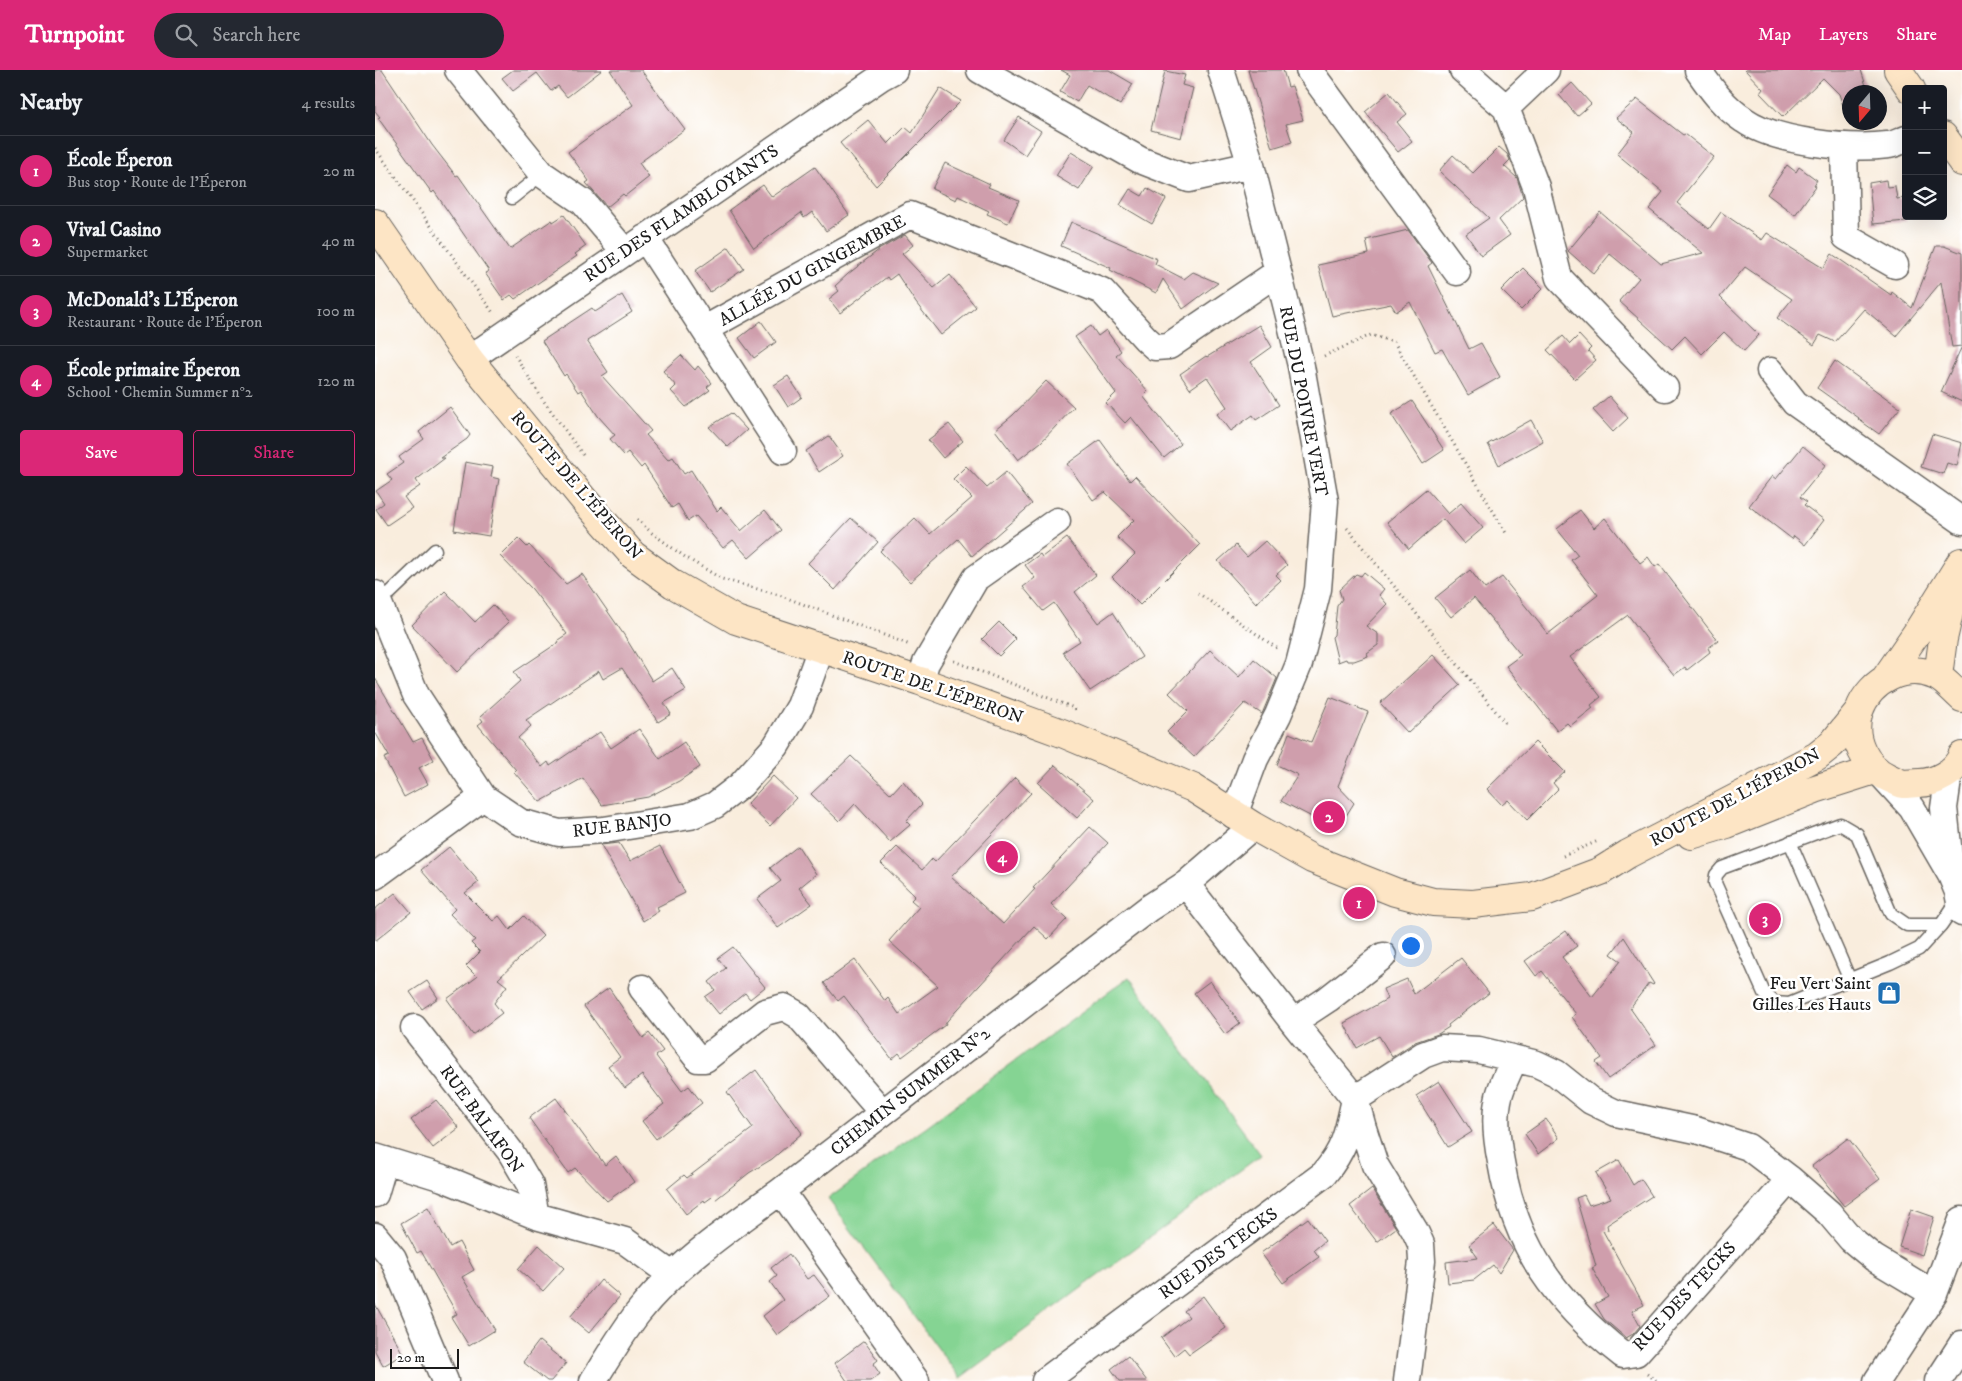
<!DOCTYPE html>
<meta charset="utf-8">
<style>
body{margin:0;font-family:"IM FELL DW Pica",serif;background:#242831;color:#f1f3f6}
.controls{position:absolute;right:15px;top:15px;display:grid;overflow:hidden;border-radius:5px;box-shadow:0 5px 20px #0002}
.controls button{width:45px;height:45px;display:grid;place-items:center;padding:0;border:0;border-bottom:1px solid #363941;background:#171b24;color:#f1f3f6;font:25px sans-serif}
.compass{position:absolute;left:1467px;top:15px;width:45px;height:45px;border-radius:50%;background:#171b24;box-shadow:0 5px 20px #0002;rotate:199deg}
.scale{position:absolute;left:15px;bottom:12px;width:69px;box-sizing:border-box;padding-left:5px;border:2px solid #1c1c1c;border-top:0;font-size:14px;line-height:18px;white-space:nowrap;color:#1c1c1c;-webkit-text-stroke:4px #fff;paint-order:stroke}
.you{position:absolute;left:1035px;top:875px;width:18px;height:18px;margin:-12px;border:4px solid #fff;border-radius:50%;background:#1a73e8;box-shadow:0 0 0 8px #1a73e833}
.badge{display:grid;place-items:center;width:32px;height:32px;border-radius:50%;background:#db2777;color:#fff;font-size:16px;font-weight:700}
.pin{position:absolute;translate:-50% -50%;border:2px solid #fff;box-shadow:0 1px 5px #0006}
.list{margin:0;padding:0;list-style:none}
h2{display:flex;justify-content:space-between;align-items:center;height:65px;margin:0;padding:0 20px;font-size:21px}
h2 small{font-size:16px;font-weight:400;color:#9ea1a6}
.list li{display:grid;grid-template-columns:32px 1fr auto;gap:15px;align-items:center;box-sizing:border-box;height:70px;padding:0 20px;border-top:1px solid #363941}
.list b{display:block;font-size:19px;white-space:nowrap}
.list p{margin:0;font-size:16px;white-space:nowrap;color:#9ea1a6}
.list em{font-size:16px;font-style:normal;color:#9ea1a6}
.actions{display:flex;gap:10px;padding:15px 20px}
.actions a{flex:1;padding:11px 0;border:1px solid #db2777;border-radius:5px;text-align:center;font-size:18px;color:#db2777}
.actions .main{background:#db2777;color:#fff}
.icon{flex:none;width:28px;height:28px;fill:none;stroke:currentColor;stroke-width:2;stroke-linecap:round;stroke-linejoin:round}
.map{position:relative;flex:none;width:1587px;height:1311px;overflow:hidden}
header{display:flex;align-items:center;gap:30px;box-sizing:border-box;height:70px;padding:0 25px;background:#db2777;color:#fff}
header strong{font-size:24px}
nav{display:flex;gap:28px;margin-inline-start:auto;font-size:18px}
.search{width:350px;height:45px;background:#242831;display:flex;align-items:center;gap:12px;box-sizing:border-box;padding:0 18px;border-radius:28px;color:#9ea1a6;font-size:19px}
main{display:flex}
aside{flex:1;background:#171b24}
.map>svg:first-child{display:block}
</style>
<header>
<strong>Turnpoint</strong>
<div class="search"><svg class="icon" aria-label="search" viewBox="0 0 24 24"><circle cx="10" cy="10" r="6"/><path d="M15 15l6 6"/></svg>Search here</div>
<nav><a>Map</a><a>Layers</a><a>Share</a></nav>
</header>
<main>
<aside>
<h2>Nearby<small>4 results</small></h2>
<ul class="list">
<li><span class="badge">1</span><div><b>École Éperon</b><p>Bus stop · Route de l'Éperon</p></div><em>20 m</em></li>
<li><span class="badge">2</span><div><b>Vival Casino</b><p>Supermarket</p></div><em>40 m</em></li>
<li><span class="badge">3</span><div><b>McDonald's L'Éperon</b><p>Restaurant · Route de l'Éperon</p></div><em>100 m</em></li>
<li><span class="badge">4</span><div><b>École primaire Éperon</b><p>School · Chemin Summer n°2</p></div><em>120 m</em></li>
</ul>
<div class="actions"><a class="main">Save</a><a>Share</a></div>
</aside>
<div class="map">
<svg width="1587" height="1311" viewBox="0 0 1587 1311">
<rect width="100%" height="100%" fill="#fff"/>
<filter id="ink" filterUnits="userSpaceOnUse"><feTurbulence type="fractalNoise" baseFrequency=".02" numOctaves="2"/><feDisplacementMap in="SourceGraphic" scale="10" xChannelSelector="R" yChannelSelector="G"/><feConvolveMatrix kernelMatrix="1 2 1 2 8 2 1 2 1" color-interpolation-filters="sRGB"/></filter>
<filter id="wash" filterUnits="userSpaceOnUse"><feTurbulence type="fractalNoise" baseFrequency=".0096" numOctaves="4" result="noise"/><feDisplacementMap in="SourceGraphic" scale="20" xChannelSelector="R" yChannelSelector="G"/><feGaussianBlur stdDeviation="1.12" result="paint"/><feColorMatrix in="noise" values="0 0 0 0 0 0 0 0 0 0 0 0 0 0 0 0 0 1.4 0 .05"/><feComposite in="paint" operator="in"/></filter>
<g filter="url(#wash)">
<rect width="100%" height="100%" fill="#f9eddd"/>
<!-- green -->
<path fill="#85d493" stroke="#507858" d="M754,907L886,1085L585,1308L453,1129Z"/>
<g id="blocks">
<!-- building -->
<path fill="#cf9eac" d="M0,0H7L57,75L81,106L83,105L135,179L177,150L178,152L189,145L211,176L200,184L202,186L140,229L136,225L129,230L110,203L114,201L59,121L57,123L3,48L5,47L0,41Z
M138,0H227L192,27L183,16L176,21L162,3L138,21L127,8Z
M235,0H266L310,59L264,93L274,107L250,126L248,124L232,137L211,113L214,111L193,82L258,35Z
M686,0H734L758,14L745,35L712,15L702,32L685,22L695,5Z
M873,0H908L913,17L917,16L928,50L911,54L917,72L897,78Z
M1370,0H1486L1493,22H1474V52H1485L1475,56L1464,24L1448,8L1408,47L1385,23L1388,19Z
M790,1L810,5L807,15L818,18L806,68L776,60Z
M1197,13L1216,34L1202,46L1184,25Z
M565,18L586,31L501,116L465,73L493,50L513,74L530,57L537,63Z
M1014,22L1032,44L1022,52L1037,71L1023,82L990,42Z
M1262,29L1308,65L1310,64L1339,87L1302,133L1334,159L1346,142L1387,170L1392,163L1448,198L1457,184L1516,225L1517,222L1537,238L1561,176H1569L1587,183V332L1566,322L1587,276L1577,277L1566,212L1521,266L1489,239L1460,272L1445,265L1439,275L1402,248L1417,229L1370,197L1345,227L1384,265L1369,281L1349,262L1327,284L1310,266L1297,279L1244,231L1264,208L1235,184L1219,204L1193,181L1225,142L1286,194L1328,183L1274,139L1288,122L1242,84L1259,62L1241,48Z
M644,47L666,61L650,85L629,70Z
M1124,77L1132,84L1135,90L1129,96L1142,108L1148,127L1124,150L1135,165L1106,186L1091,164L1114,148L1064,101L1078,85L1098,103Z
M696,82L719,96L704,120L681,106Z
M570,93L615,114L613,117L644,130L633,153L612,144L614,141L583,126L581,130L557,119Z
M1412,95L1421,102L1424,97L1442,110L1439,115L1441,116L1420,145L1392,124Z
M440,97L474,145L451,161L437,142L429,148L426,143L379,178L354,140L388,115L397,127Z
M1511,110L1512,117L1520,116L1522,129L1528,128L1531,151L1498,154L1494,113Z
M772,118L791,129L777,154L745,135L755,119L767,126Z
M696,152L782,189L780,194L809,209L818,202L843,213L808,239L788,209L781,223L735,200L736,198L686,176Z
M1033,160L1057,193L1053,196L1094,279L1106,273L1125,307L1093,325L1067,279L1060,282L1035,232L1021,242L1016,234L957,246L943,195L994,184L991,170Z
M530,165L538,175L527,184L559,218L575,205L601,237L566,265L541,233L522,204L514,210L512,207L465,243L454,229L464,221L460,216L473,204L505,179Z
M354,177L369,199L335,222L320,201Z
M1148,198L1168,218L1146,240L1126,220Z
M247,225L257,242L212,271L233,302L227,306L276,361L271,365L293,390L298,387L309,404L316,400L342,441L346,437L366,461L390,440L406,460L374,488L358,470L348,478L321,446L313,451L303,434L297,438L269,395L266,398L253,382L249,385L235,369L240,365L223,346L206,320L203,322L191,304L189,306L167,271L217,238L220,242Z
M386,251L401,272L379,288L364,268Z
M884,255L897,277L876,292L904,335L881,350L878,345L855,361L842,344L852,337L832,307L815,319L805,304L831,286L832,287Z
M716,256L723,266L731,260L746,281L741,285L773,321L768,326L806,374L789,388L756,347L750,353L731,333L741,323L700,267Z
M1204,265L1216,278L1213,281L1221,290L1200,309L1172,280L1188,266L1195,274Z
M306,285L320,300L323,296L337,313L332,317L335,320L311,337L296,321L301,316L288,301Z
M1460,291L1525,338L1504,364L1483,349L1484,348L1442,318Z
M413,306L427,327L413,337L399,315Z
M671,311L699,337L666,372L643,390L620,360L638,345Z
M1234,326L1253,348L1238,362L1218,340Z
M1037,331L1069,380L1048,394L1016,344Z
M75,337L95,365L92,369L65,388H70L41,410L45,416L29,427L37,438L12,455L1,439L9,433L1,421L17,410L12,404L28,393L24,387L49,369L44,362Z
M356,343L372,360L353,377L334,357Z
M1156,350L1168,371L1124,395L1113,374Z
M574,354L588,371L568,388L553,370Z
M1557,364L1587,373L1582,396L1572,393L1568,404L1546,397Z
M454,366L468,386L444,402L431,381Z
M725,370L755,411L760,406L825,475L765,535L737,507L760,484L742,467L759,450L730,422L718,430L692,394Z
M1428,376L1451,395L1425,427L1432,432L1429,435L1449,450L1430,475L1419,466L1417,469L1374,436L1397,406L1401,409Z
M90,392L118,397L116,407L124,409L114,466L79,460Z
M591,396L612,418L631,402L657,434L597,486L583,469L535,512L505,481L540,448L555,464L597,428L578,409Z
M1051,419L1073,444L1086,433L1108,458L1089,474L1068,449L1034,479L1012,452Z
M1205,440L1219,458L1230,448L1265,493L1273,487L1280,497L1284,494L1343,571L1333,578L1335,582L1312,600L1310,597L1299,605L1253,545L1195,587L1226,627L1216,635L1218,638L1195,656L1192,653L1182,661L1131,596L1146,585L1099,528L1076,547L1060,528L1095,500L1110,519L1127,507L1173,564L1223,525L1196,490L1203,485L1182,459Z
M476,448L503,472L460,520L433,493Z
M143,468L152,477L154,475L191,514L207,504L249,565L277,611L297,598L311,620L289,633L296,644L283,652L247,598L228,609L224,601L151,650L156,656L143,668L167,697L173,692L175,696L225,662L236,678L264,659L285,689L309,672L325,697L304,711L273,727L227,735L208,708L165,732L139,702L141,700L103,655L108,651L105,647L145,611L139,602L184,572L183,570L192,564L157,519L125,486Z
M692,468L721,505L700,522L723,553L738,542L767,587L715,621L688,582L705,571L679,533L668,541L648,517L660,508L650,495L665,484L667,487Z
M890,471L912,495L901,505L906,510L881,533L843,491L861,475L872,487Z
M989,502L1009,519L1004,525L1012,534L991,556L1003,564V575L992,583L993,586L979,591H972L971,589L963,592L957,567L959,565L962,536L967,529L964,520L981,504L986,506Z
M70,521L100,552L118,535L134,552L82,602L37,555Z
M624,552L641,569L624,586L607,569Z
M835,580L864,607L879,589L902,608L887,644L870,633L819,687L792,662L813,641L794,623Z
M1058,585L1085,615L1033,663L1005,633Z
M0,608L38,672L47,668L59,690L44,698L53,714L29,727L9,688L14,686L0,662Z
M955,627L993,642L963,716L979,733L962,760L906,731L923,705L902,695L914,663L936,672Z
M1160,672L1190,702L1178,713L1183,719L1152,750L1133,730L1127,735L1112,719Z
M476,686L516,724L528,711L547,734L531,751L535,755L515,772L480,734L464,751L436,724Z
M680,695L719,729L702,748L663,713Z
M398,706L421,728L395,756L372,734Z
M640,708L656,723L576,807L628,854L660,819L658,818L715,757L733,773L676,834L692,849L673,869L659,856L572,951L570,955L527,987L524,983L517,989L469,926L463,931L449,913L480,890L510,931L513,928L524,944L563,916L514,871L544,837L536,830L540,826L506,793L522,777L547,800L557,789L560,792Z
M244,773L255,791L285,776L310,823L282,837L284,841L268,851L226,775Z
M423,776L441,804L424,818L437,834L403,858L382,829L406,811L395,798Z
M74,777L104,812L90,823L118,851L124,846L135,860L149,846L168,866L123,909L132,916L119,933L127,943L98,965L72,929L102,907L91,896L105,882L96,873L100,870L75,844L80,839L46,800Z
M20,823L36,842L0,871V839Z
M1191,861L1202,876L1187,887L1217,927L1246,891L1236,884L1249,867L1279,914L1278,915L1274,913L1255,938L1281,975L1233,1009L1221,992L1227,988L1197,947L1201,944L1167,901L1161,906L1150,891Z
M358,877L390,917L375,929L370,923L344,944L330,927L340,920L334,912L351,898L343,888Z
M1086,888L1114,923L1073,955L1074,957L1063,964L1040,972L1017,987L1004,966L982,978L969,953L1012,929L1008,919L1032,909L1039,924Z
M52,911L63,928L47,939L35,922Z
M835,911L865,953L850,964L819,923Z
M234,918L268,968L274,963L288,981L281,986L307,1021L314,1016L327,1033L281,1069L267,1051L289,1034L267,1005L250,1018L233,996L245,987L209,936Z
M381,1000L427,1063L397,1089L374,1103L340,1130L337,1127L330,1132L329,1130L311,1144L292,1119L309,1105L312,1108L378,1058L352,1022Z
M1064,1011L1097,1062L1073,1077L1041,1026Z
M181,1028L230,1095L241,1086L259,1112L232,1131L200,1098L193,1103L154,1048Z
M61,1030L84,1058L58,1078L36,1050Z
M1171,1049L1184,1068L1163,1084L1150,1064Z
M1473,1068L1505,1109L1469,1136L1437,1096Z
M1244,1090L1258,1115L1266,1109L1277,1126L1232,1155L1233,1160L1228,1161L1269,1235L1257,1241L1265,1256L1258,1264L1251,1268L1229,1249L1220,1234L1233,1227L1217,1198L1221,1196L1201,1128L1209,1125L1214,1135L1236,1128L1221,1103Z
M997,1119L1021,1158L1002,1172L975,1136Z
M53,1137L75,1177L84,1172L99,1200L87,1207L120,1260L94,1276L76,1247L82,1244L46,1181L42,1183L26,1153Z
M1536,1139L1559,1147L1547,1185L1524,1177Z
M933,1148L950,1171L939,1180L944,1187L908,1213L886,1183Z
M1119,1155L1138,1180L1124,1203L1118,1195L1099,1210L1073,1213L1071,1192L1103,1188L1094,1175Z
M164,1175L189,1198L168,1221L143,1199Z
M414,1184L432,1209L439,1205L455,1226L402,1265L388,1246L408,1230L395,1212L402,1206L396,1198Z
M226,1210L245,1226L214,1263L195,1247Z
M828,1226L851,1258L814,1284L809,1278L799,1286L786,1268L814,1247L809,1241Z
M0,1234L28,1284L8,1296L0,1281Z
M164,1271L191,1293L176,1311H172L148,1292Z
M489,1271L503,1290L498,1294L505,1304L495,1311H472L460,1293Z
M753,1286L772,1311H745L736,1299Z"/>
</g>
</g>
<g filter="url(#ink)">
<use href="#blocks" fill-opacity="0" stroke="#696560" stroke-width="1"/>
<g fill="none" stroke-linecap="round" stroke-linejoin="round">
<!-- lane casing -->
<g stroke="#696560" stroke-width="15">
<path id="lane" d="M137,128L167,104
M2,530L15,523L60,480
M1415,772L1474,908
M1566,855H1532L1516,844L1482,764L1465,754L1347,798L1341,805L1340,813L1389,923L1400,933L1414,934L1515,893L1544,879L1566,855L1583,830"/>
</g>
<!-- street casing -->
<g stroke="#696560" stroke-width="29">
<path id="street" d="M83,0L167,104L208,132L250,182
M605,0L765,90L814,109L876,95
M846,0L876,95L916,254L926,296L950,431L943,519L924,594L903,645L880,689L859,745
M934,0L1082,202
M1088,0L1131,38
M1171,0L1131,38L1161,117L1184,208L1290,318
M1323,0C1336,19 1349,37 1369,50C1400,72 1475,80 1513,75C1519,75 1525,71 1531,69
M1469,76L1471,167L1520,195
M270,168L408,381
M330,259L535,145L727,221L771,269L780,277L794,276L903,202
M94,289L506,7L519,0
M1395,301L1420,333L1587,451
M0,524L41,625L108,727L145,752L184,763L229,760L315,746L340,735L366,715L401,676L425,636L446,578
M545,611L551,593L601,508L682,451
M1505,703L1537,738L1576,805L1583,822L1587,843
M1574,703L1569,738L1575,794
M0,806L108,727
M811,814L918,952L980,1029L988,1058L1000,1095L1040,1161L1046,1174L1047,1191L1032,1311
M267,918L323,989H330L390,942L409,937L423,945L507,1042
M918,952L953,929L1008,886
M39,958L135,1081L155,1115L161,1146
M1139,989C1134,1002 1125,1017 1123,1031C1119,1051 1122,1072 1126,1092C1140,1177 1181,1233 1248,1285L1261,1283L1415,1109
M0,1087L68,1108L161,1146L250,1171L297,1205
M406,1121L541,1311
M0,1124L10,1090
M0,1166L18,1188L70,1311
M218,1311C232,1289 246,1265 262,1244C301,1194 356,1157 406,1121L774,838L811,814L878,756
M670,1311L949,1104C971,1078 973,1061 980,1029L1048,985L1067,978L1104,980L1162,994L1181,1003L1216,1031L1241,1043L1321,1060L1373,1077L1415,1109L1454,1143L1476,1169L1499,1188L1559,1224
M1502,1311L1559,1224L1587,1150
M1563,1311L1587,1274"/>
</g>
<!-- secondary casing -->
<g stroke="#696560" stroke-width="30">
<path id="secondary" d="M1523,0L1536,19
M1568,66L1587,92
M0,153L94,289L210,431L258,485L298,514L361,550L545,611L687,663L818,718L878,756L937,789L1020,822L1058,832L1098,834L1157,827L1226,801L1253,784L1442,686L1457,674L1483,642
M1563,606L1568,569L1581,513
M1510,609L1543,561L1586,492
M1587,628C1579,621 1570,610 1561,606C1530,592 1495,610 1484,641C1475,668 1490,697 1514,708C1519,710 1524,713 1528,714C1533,714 1539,713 1544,713C1560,713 1581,702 1587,686
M1316,765L1352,754L1440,719L1500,700"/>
</g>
<!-- path -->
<path stroke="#696560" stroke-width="3" stroke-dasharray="1 4" stroke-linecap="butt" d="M0,78L119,244
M140,285L168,330L208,385
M949,286L996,265L1019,272L1131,463
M262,449L277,463L310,487L347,509L404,525L535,575
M972,458L1131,654
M823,523L903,579
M579,591L699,638L700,642
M1188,786L1223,771
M1272,1304L1282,1311"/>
<!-- lane -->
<use href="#lane" stroke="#fff" stroke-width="12"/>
<!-- street -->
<use href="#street" stroke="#fff" stroke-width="26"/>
<!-- secondary -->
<use href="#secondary" stroke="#fde5c5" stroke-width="28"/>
</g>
</g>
<!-- icons -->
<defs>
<g id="shop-square" transform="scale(1.25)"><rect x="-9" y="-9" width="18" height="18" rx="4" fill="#1f6fb2" stroke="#fff"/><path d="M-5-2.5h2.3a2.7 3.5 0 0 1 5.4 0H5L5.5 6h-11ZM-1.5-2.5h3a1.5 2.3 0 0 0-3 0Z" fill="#fff"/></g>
</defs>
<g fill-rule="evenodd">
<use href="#shop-square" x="1514" y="923"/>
</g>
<g text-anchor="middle" stroke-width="5" stroke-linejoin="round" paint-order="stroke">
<!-- street labels -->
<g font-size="18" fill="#1c1c1c" stroke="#fff">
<text transform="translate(306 143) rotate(-34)" y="6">RUE DES FLAMBLOYANTS</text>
<text transform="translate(437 200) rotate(-29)" y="6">ALLÉE DU GINGEMBRE</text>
<text transform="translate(929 331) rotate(79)" y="6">RUE DU POIVRE VERT</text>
<text transform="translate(202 415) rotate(49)" y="6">ROUTE DE L'ÉPERON</text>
<text transform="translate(558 617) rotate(19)" y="6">ROUTE DE L'ÉPERON</text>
<text transform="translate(1360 727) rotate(-28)" y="6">ROUTE DE L'ÉPERON</text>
<text transform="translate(247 755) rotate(-7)" y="6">RUE BANJO</text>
<text transform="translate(535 1021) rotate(-38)" y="6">CHEMIN SUMMER N°2</text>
<text transform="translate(107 1049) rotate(54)" y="6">RUE BALAFON</text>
<text transform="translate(843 1183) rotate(-36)" y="6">RUE DES TECKS</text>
<text transform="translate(1309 1226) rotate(-47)" y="6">RUE DES TECKS</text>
</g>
<!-- poi labels -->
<g font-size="18" fill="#1c1c1c" stroke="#fff" text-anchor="end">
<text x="1496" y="919">Feu Vert Saint<tspan x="1496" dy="21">Gilles Les Hauts</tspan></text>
</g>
</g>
</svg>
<div class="controls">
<button>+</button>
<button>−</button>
<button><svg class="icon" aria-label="layers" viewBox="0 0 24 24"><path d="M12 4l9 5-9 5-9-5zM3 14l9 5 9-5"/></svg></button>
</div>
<svg class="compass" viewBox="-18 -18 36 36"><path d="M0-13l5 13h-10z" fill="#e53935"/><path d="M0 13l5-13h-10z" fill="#9ea1a6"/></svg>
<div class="scale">20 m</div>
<div class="you"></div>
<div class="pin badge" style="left:984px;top:833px">1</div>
<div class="pin badge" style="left:954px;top:747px">2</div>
<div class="pin badge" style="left:1390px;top:849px">3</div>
<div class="pin badge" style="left:627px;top:787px">4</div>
</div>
</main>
